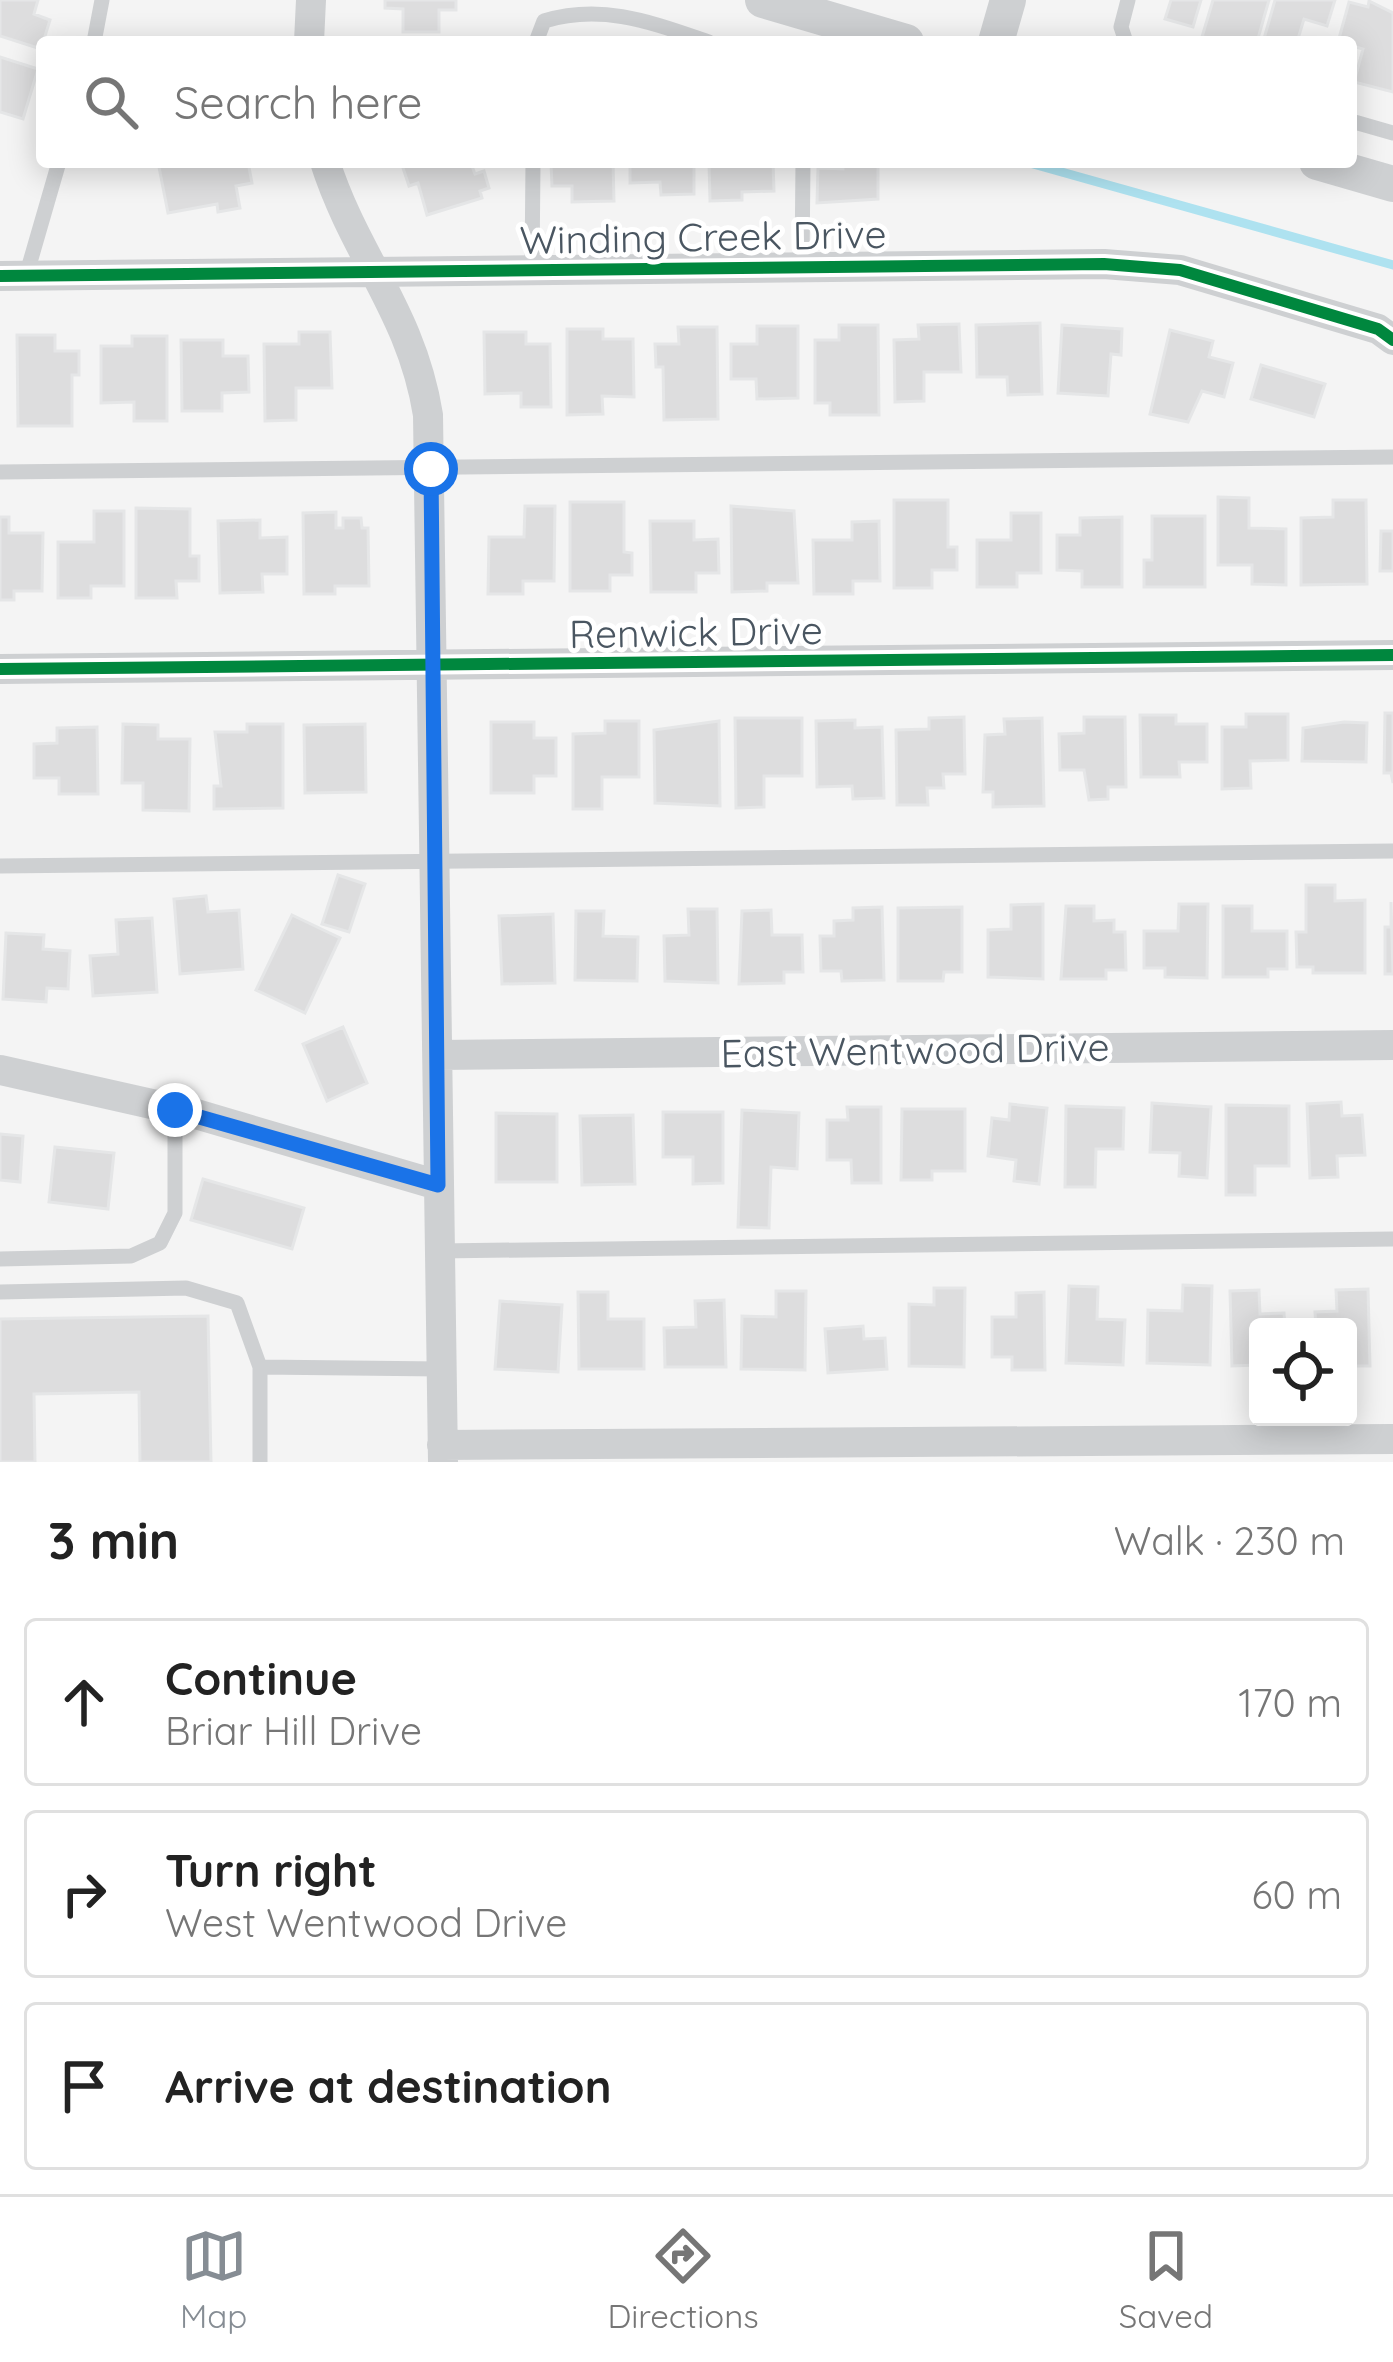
<!DOCTYPE html>
<meta charset="utf-8">
<style>
body{margin:0;font-family:Quicksand,sans-serif;background:#f6f6f6;color:#222}
.controls{position:absolute;right:36px;bottom:36px;display:grid;overflow:hidden;border-radius:12px;box-shadow:0 6px 30px #0003}
.controls button{width:108px;height:108px;display:grid;place-items:center;padding:0;border:0;border-bottom:3px solid #e0e0e0;background:#fff;color:#222;font:60px sans-serif}
.stop{position:absolute;width:36px;height:36px;margin:-27px;border:9px solid #1a73e8;border-radius:50%;background:#fff}
.stop.end{background:#1a73e8;border-color:#fff;box-shadow:0 3px 12px #0008}
.list{margin:0;padding:0;list-style:none}
h2{display:flex;justify-content:space-between;align-items:center;height:156px;margin:0;padding:0 48px;font-size:51px}
h2 small{font-size:39px;font-weight:400;color:#767676}
.list li{display:grid;grid-template-columns:78px 1fr auto;gap:36px;align-items:center;box-sizing:border-box;height:168px;margin:0 24px 24px;padding:0 24px;border:3px solid #e0e0e0;border-radius:12px}
.list b{display:block;font-size:45px;white-space:nowrap}
.list p{margin:0;font-size:39px;white-space:nowrap;color:#767676}
.list em{font-size:39px;font-style:normal;color:#767676}
.icon{flex:none;width:66px;height:66px;fill:none;stroke:currentColor;stroke-width:2;stroke-linecap:round;stroke-linejoin:round}
.map{position:relative;flex:none;width:1393px;height:1462px;overflow:hidden}
.search{position:absolute;background:#fff;box-shadow:0 6px 30px #0003;left:36px;right:36px;top:36px;height:132px;display:flex;align-items:center;gap:30px;box-sizing:border-box;padding:0 42px;border-radius:12px;color:#767676;font-size:45px}
.sheet{height:732px;background:#fff}
nav{display:flex;justify-content:space-around;align-items:center;box-sizing:border-box;height:168px;border-top:3px solid #e0e0e0;background:#fff;font-size:33px;color:#767676}
nav a{display:grid;justify-items:center;gap:6px}
nav .on{color:#868d94}
.map>svg:first-child{display:block}
</style>
<div class="map">
<svg width="1393" height="1462" viewBox="0 0 1393 1462">
<rect width="100%" height="100%" fill="#f4f4f4"/>
<g fill="none" stroke-linecap="round" stroke-linejoin="round">
<!-- stream -->
<path stroke="#aee2f0" stroke-width="9" d="M1026,162L1393,265"/>
</g>
<!-- building -->
<path fill="#ddddde" stroke="#e5e6e7" stroke-width="3" d="M0,0H38L34,14L50,20L41,49L0,36Z
M385,0H456V10H439V32H403V9L385,8Z
M1171,0H1201L1193,27L1165,19Z
M1213,0H1269L1257,42L1202,37Z
M1275,0H1335L1327,26L1304,19L1297,42H1263Z
M1369,1L1393,13V92L1354,82L1363,49L1338,42L1349,2L1368,7Z
M0,57L38,69L23,119L0,112Z
M158,162H248L252,183L236,186L240,208L218,212L217,204L168,213Z
M401,162H488L472,166L475,174L484,171L489,188L480,191L482,198L427,215L418,183L409,186Z
M613,162L614,201L572,202V186H552L551,163Z
M630,162H694V194L661,195L660,182L630,183Z
M709,162H773L774,191L742,192V200L710,201Z
M843,162H878V199L817,203L818,168L843,169Z
M1040,323L1042,394L1008,395L1007,377H977L976,325Z
M959,324L961,372H924V401L895,402L894,340L919,339L918,325Z
M839,325H878L879,415H830V403H815V340H839Z
M1062,325L1122,329L1121,355L1111,354L1108,396L1058,393Z
M757,326H798V398L757,399L756,379H731V344H757Z
M678,327H717L718,419L664,420L663,367H656L655,344H679Z
M567,329H603V339H633L634,397L602,396L603,414L567,415Z
M1170,330L1213,341L1209,357L1233,363L1224,397L1202,391L1188,422L1150,414Z
M299,332H330L332,388H296V420L265,421L264,344H299Z
M484,332H526V344H550L551,407H521V393L485,394Z
M17,335H55V351H79V375H72V426H18Z
M132,336H167V421H134V402L101,403V346H132Z
M181,340H223V356H248L249,392L222,393V411H182Z
M1261,365L1325,384L1314,417L1251,399Z
M1218,497L1249,498V528L1286,529V585L1252,584V565H1218Z
M894,500H948V547H957V570H932V588H894Z
M1333,500H1366L1367,584L1301,585V518L1333,517Z
M570,502H624V552L632,553V575H610V591H570Z
M525,506H555L554,581H523V594H488L489,537H524Z
M731,506L794,511L798,583H767V591L732,592Z
M136,508L190,509V556H199V581H176L177,598H136Z
M94,511H124V586H91V598H58V542H94Z
M336,512V528H343V518H361L362,528H368L369,586H335V594H304L303,513Z
M1011,513H1041V573H1017V587H977V540H1011Z
M1152,516H1205V587H1144V560H1152Z
M0,517H9V533H43L42,591H14V600H0Z
M1122,517V587H1082V571L1057,570V535H1080V518Z
M260,520V538L287,537V574H262L263,592L220,593L218,521Z
M650,521H694V540L718,539L719,573H696V592H651Z
M879,521L880,581H853V594H814L813,540H852V522Z
M1381,531H1393V571H1380Z
M1385,713H1393V783L1391,773H1384Z
M1246,714H1288V760L1250,761L1251,788L1222,789V727H1246Z
M1140,715H1176V724H1207V762H1179L1180,777H1141Z
M964,717L965,774H943L944,788H927L928,805H897L896,730L929,729V718Z
M1084,717H1125L1126,787H1108V799L1089,800L1084,770H1060L1059,734L1084,733Z
M735,718H802V776H764V807L736,808Z
M1042,718L1044,806L993,807V792H983L985,735L1005,734L1004,719Z
M855,720V728L882,727L884,798L853,799L852,786L817,787L816,721Z
M605,721H639V777H602V809H573V734L605,733Z
M719,721L720,806L655,803L654,730Z
M491,722H534V738H556V776H534V793H491Z
M1344,722L1367,723L1366,762L1302,761L1303,728Z
M123,724L158,725V739H190L189,811L143,810V783H122Z
M247,724H283V808L214,809V786H221L215,732H247Z
M365,724L366,792L305,793L304,725Z
M97,727L98,794H59V778H34V744L57,743V728Z
M338,875L365,884L349,932L322,924Z
M1306,885H1335V901L1365,900V973H1313V967H1297L1296,932H1306Z
M206,896L208,912L239,910L243,969L180,974L174,899Z
M1391,902L1393,974H1385V927H1391Z
M1043,904V979L988,977V930L1011,929V905Z
M1179,904H1208L1207,978L1165,977V968H1144V931H1178Z
M1066,906H1094V921L1114,920V932H1125L1126,970H1106V979H1061Z
M1223,906H1252V931H1287V969H1268V977H1223Z
M882,907L884,980L842,981L841,971H821L820,936H834V921L853,920V908Z
M962,907V972H944L943,981H898V908Z
M688,909H717L718,983L665,981L664,936L689,935Z
M771,910L772,935H802L803,972H784V983L739,984L742,911Z
M576,911H604L603,936L638,937L637,981L575,980Z
M553,914L555,983L502,984L499,916Z
M292,915L340,938L305,1013L256,990Z
M152,918L157,992L93,996L90,956L118,954L116,920Z
M6,933L44,935L43,949L70,951L68,989L47,988L46,1002L3,999Z
M343,1027L367,1083L327,1101L303,1044Z
M1341,1102L1342,1116L1362,1115L1365,1155L1337,1156L1338,1177L1310,1178L1307,1104Z
M1152,1103L1211,1107L1207,1178L1179,1176L1180,1153L1150,1152Z
M1010,1104L1047,1108L1039,1184L1014,1181L1016,1160L988,1156L992,1118L1009,1120Z
M1226,1105L1289,1106V1166H1255V1195H1226Z
M1066,1106L1124,1108L1123,1149H1096L1095,1187H1065Z
M847,1107H881V1183H852L851,1160H827V1120H848Z
M902,1109H965V1171H932V1180H901Z
M742,1110L799,1113L797,1169L771,1167L769,1228L738,1227Z
M663,1112H723V1183L693,1184V1157H663Z
M496,1113L557,1114V1182H496Z
M633,1115L635,1184L582,1185L580,1116Z
M0,1134L23,1136L20,1182L0,1180Z
M55,1147L114,1153L108,1209L49,1202Z
M203,1179L304,1208L292,1249L191,1220Z
M1183,1285L1212,1286L1210,1365L1147,1363L1148,1310L1182,1311Z
M1069,1286L1098,1287L1097,1319L1125,1320L1123,1365L1066,1363Z
M934,1288H965L964,1367L909,1366V1304L934,1305Z
M1368,1289L1370,1366H1348V1327H1316L1315,1312L1337,1311L1336,1290Z
M1259,1290L1260,1314L1284,1313L1285,1327H1258V1365L1232,1366L1230,1291Z
M776,1291H806L805,1370L741,1369L742,1316L776,1317Z
M578,1292H608V1319H644V1369H579Z
M1044,1292L1045,1370H1012V1357H992V1317H1016V1293Z
M724,1300L726,1367H665L664,1328L696,1327L695,1301Z
M500,1301L562,1305L558,1372L495,1369Z
M208,1316L211,1462H140L139,1392L34,1394L35,1462H0V1319Z
M863,1326L864,1339L885,1338L887,1369L828,1373L825,1329Z"/>
<g fill="none" stroke-linecap="round" stroke-linejoin="round">
<!-- service -->
<path stroke="#ced0d2" stroke-width="15" d="M94,42L102,0
M536,42L544,21C603,3 653,23 709,42
M1126,42L1121,27L1128,0
M1351,121L1393,133
M802,264L803,162
M532,269L533,162
M26,276L59,162
M0,472L1393,457
M0,866L1393,851
M439,1251L1393,1239
M0,1259L131,1256L160,1243L175,1213V1110
M0,1292L186,1288L237,1303L260,1367L441,1369
M260,1367V1462"/>
<!-- minor -->
<path stroke="#ced0d2" stroke-width="30" d="M309,42L311,0
M325,162C355,256 412,313 428,415L443,1462
M0,276L1104,264L1180,270L1378,329L1393,340
M0,669L1393,655
M438,1055L1393,1045
M0,1070L196,1114L438,1185
M442,1445L1393,1439"/>
<!-- tertiary -->
<path stroke="#ced0d2" stroke-width="36" d="M763,0L906,42
M996,42L1008,0
M1317,162L1393,184"/>
<!-- cycleway casing -->
<g stroke="#fff" stroke-width="20">
<path id="cycleway" d="M0,276L1104,264L1180,270L1378,329L1393,340
M0,669L1393,655"/>
</g>
<!-- cycleway -->
<use href="#cycleway" stroke="#00873e" stroke-width="12"/>
</g>
<g fill="none" stroke-linecap="round" stroke-linejoin="round">
<!-- route -->
<path stroke="#1a73e8" stroke-width="15" d="M175,1110L438,1185L431,469"/>
</g>
<g text-anchor="middle" stroke-width="10" stroke-linejoin="round" paint-order="stroke">
<!-- street labels -->
<g font-size="39" fill="#4a5661" stroke="#fff">
<text transform="translate(703 237) rotate(-1)" y="14">Winding Creek Drive</text>
<text transform="translate(696 632) rotate(-1)" y="14">Renwick Drive</text>
<text transform="translate(915 1050) rotate(-1)" y="14">East Wentwood Drive</text>
</g>
</g>
</svg>
<div class="controls">
<button><svg class="icon" aria-label="locate" viewBox="0 0 24 24"><circle cx="12" cy="12" r="6"/><path d="M12 2v4M12 18v4M2 12h4M18 12h4"/></svg></button>
</div>
<div class="stop" style="left:431px;top:469px"></div>
<div class="stop end" style="left:175px;top:1110px"></div>
<div class="search"><svg class="icon" aria-label="search" viewBox="0 0 24 24"><circle cx="10" cy="10" r="6"/><path d="M15 15l6 6"/></svg>Search here</div>
</div>
<section class="sheet">
<h2>3 min<small>Walk · 230 m</small></h2>
<ul class="list">
<li><svg class="icon" aria-label="ahead" viewBox="0 0 24 24"><path d="M12 20V5M6 11l6-6 6 6"/></svg><div><b>Continue</b><p>Briar Hill Drive</p></div><em>170 m</em></li>
<li><svg class="icon" aria-label="right" viewBox="0 0 24 24"><path d="M7 20v-9h11M14 6l5 5-5 5"/></svg><div><b>Turn right</b><p>West Wentwood Drive</p></div><em>60 m</em></li>
<li><svg class="icon" aria-label="arrive" viewBox="0 0 24 24"><path d="M6 21V4h12l-3 4 3 4H6"/></svg><div><b>Arrive at destination</b></div></li>
</ul>
</section>
<nav>
<a class="on"><svg class="icon" aria-label="map" viewBox="0 0 24 24"><path d="M3 6l6-2 6 2 6-2v14l-6 2-6-2-6 2zM9 4v14M15 6v14"/></svg>Map</a>
<a><svg class="icon" aria-label="directions" viewBox="0 0 24 24"><path d="M12 3l9 9-9 9-9-9zM9 14v-3h6M13 9l2 2-2 2"/></svg>Directions</a>
<a><svg class="icon" aria-label="saved" viewBox="0 0 24 24"><path d="M7 4h10v16l-5-4-5 4z"/></svg>Saved</a>
</nav>
